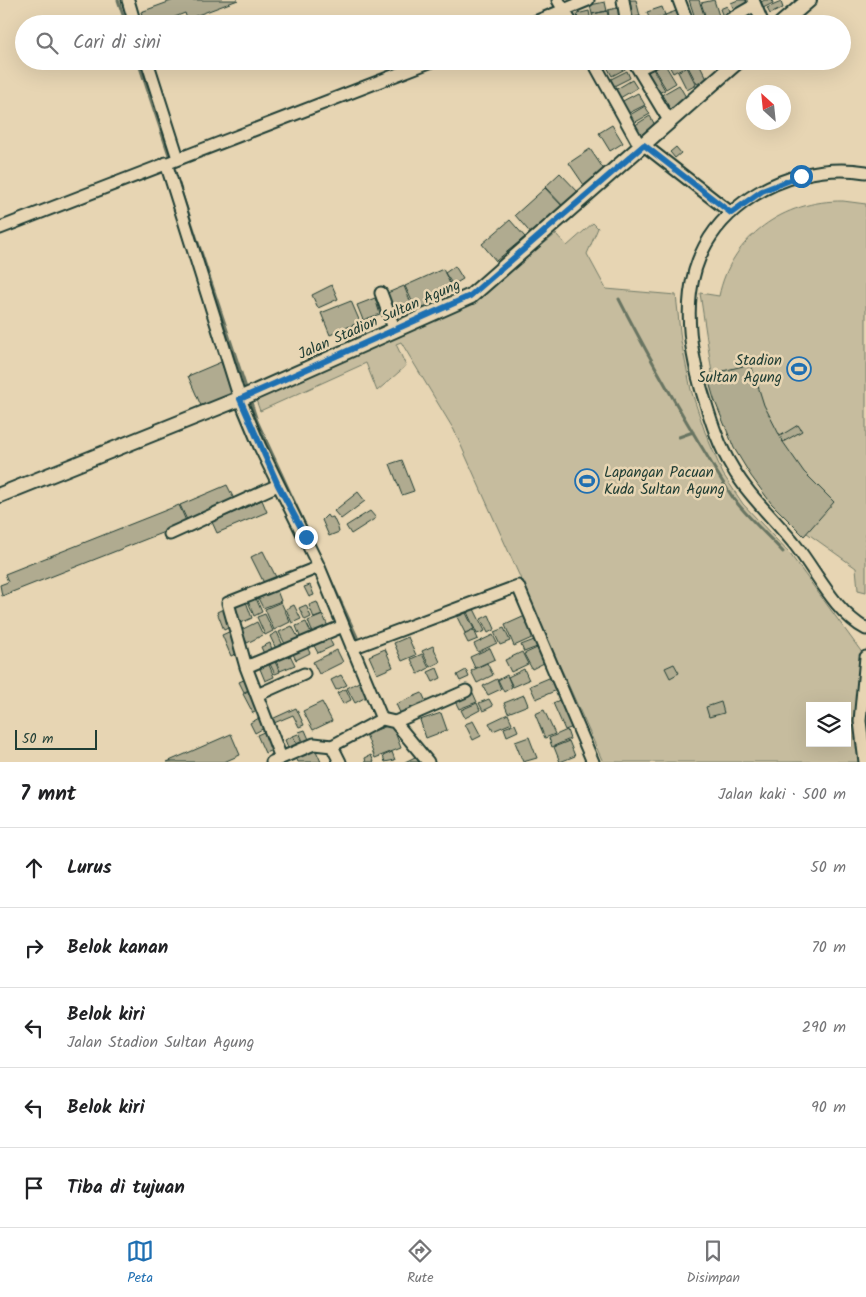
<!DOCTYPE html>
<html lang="id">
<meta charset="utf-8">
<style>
body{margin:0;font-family:Kalam,sans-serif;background:#f2f2f2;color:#202124}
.controls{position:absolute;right:15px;bottom:15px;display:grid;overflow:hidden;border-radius:0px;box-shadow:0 5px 20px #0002}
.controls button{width:45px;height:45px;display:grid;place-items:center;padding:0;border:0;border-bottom:1px solid #e0e0e0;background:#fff;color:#202124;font:25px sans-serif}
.compass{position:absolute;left:746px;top:85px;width:45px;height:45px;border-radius:50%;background:#fff;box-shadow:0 5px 20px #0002;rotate:333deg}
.scale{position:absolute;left:15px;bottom:12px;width:82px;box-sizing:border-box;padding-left:5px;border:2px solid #1f3d34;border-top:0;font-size:14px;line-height:18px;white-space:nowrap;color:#1f3d34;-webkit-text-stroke:4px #e7d5b3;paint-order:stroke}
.stop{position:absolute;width:15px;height:15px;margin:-11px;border:4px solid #1f6fb2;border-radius:50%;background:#fff}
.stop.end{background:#1f6fb2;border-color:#fff;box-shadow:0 1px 5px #0008}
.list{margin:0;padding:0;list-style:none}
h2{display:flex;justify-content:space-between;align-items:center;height:65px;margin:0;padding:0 20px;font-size:21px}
h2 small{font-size:16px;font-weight:400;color:#757577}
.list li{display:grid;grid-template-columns:32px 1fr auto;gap:15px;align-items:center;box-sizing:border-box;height:80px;padding:0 20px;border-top:1px solid #e0e0e0}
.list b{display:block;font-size:19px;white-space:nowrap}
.list p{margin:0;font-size:16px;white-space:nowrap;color:#757577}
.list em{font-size:16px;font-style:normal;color:#757577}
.icon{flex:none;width:28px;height:28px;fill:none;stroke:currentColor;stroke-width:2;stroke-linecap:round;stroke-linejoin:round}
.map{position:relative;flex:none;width:866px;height:762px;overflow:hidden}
.search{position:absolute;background:#fff;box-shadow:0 5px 20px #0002;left:15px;right:15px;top:15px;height:55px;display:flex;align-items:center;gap:12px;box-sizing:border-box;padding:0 18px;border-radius:28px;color:#757577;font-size:19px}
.sheet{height:465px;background:#fff}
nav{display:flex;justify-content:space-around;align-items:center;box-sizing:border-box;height:70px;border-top:1px solid #e0e0e0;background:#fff;font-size:14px;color:#757577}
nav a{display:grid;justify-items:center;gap:2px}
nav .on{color:#1f6fb2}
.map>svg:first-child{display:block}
</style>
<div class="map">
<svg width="866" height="762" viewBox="0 0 866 762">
<rect width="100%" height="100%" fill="#e7d5b3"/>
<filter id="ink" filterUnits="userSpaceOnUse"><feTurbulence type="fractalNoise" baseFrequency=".02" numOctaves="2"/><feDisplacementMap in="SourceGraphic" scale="10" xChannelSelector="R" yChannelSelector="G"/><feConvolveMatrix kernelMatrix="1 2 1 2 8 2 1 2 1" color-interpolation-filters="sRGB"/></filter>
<g filter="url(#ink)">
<!-- green -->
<path fill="#c6bc9e" stroke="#727c69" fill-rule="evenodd" d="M843,201L866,204V592L858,590L856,568L807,533L804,536C754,487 727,442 707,375L712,373L700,293L719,296C731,237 784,200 843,201Z
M593,223L598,228L587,254L606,289L676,295L681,341L691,390L705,432L723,474L743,504L790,554L863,654L862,762H603L454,430L401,342L396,344L406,366L377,391L366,363L260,411L256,400L472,302L556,234L567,246ZM810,706H847V743H810Z"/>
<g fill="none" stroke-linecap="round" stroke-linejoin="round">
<!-- stream -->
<path stroke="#687462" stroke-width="3" d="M118,0L126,24
M138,61L247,391
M619,299C643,346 670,394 698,441C710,460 721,481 734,499C748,518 767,534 783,552
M250,399L257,421L317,551
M679,437L693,432
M326,570L357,637"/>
</g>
<!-- building -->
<path fill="#b0ab90" stroke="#1f3d34" d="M174,0H238L187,19L185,13L157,24H145L141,12Z
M625,0H636L640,16L630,19Z
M689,0H699L706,21L697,24Z
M714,0L721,22L708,24L701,3Z
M738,0H749L752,6L736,14L731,3Z
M765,0H772L773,3L761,9L758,3Z
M605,2L607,11L592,14L590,5Z
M781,2L783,8L770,14L767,8Z
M727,6L730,14L723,17L720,9Z
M621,7L624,24H610L608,10Z
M662,7L665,15L650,21L647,12Z
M679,10L682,19L668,24L665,15Z
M589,11L591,22L579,24L577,14Z
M607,11L610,24H594L592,14Z
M640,16L642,24H631L630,19Z
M613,61H624L627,68L612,76L606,65Z
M684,61L686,66L673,73L667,62Z
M685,61H698L707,79L697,84Z
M664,63L676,83L666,89L654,69Z
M687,67L696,85L687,90L678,72Z
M653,69L665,90L656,94L645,74Z
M627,71L630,78L612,87L609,80Z
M632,80L637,88L620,98L615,90Z
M679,85L687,99L667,111L658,97Z
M638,93L645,105L625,115L619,103Z
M645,106L650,114L632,124L628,116Z
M650,116L656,127L638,138L632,127Z
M612,125L623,143L610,151L599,133Z
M676,147L681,153L675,158L670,152Z
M590,149L605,171L584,185L569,163Z
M560,173L579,193L564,207L545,187Z
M545,188L564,208L533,236L515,215Z
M510,220L525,237L496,261L482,244Z
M455,266L463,279L453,285L445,273Z
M443,269L456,296L418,314L405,286Z
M332,285L338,299L318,308L312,295Z
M404,286L417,318L399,326L385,294Z
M375,298L380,314L363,320L357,305Z
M351,301L360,322L330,335L321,313Z
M360,323L367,339L350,346L343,329Z
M221,362L234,394L202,408L188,376Z
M751,364L764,405L783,442L804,472L834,502L804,536L771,503L751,476L734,448L714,399L707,375Z
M798,425L802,431L783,442L780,436Z
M402,460L414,491L402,495L390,464Z
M227,485L235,501L188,522L180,505Z
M358,492L365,501L341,519L334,511Z
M262,500L267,512L217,533L212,522Z
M179,505L187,523L2,596L0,585L8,582L5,574Z
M370,511L376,518L351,534L346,526Z
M327,515L329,518L333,517L338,528L339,532L329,536L322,520Z
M263,551L277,579L265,585L251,557Z
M310,585L314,595L309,597L304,587Z
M276,588L281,601L263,608L257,596Z
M255,596L262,612L254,616L247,599Z
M245,599L252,618L241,623L233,604Z
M281,602L290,622L274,630L265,609Z
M317,602L322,615L314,618L309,605Z
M294,605L301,619L292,623L286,609Z
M306,605L311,617L305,620L299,608Z
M223,609L230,627L224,630L217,612Z
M474,609L485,631L477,634L467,612Z
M466,613L474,629L465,633L457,617Z
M265,614L273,631L265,635L257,617Z
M323,615L329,629L314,636L308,621Z
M489,615L495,629L488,633L481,619Z
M525,616L534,637L514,646L505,625Z
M257,622L263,635L247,643L241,630Z
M306,622L312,635L301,639L296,626Z
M292,626L299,639L286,646L279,632Z
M504,628L510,641L500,645L494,632Z
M474,630L478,639L468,643L464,635Z
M231,631L240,652L231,656L222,635Z
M277,632L284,648L277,651L270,636Z
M493,635L497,643L478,652L474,644Z
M328,636L333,646L318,653L313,644Z
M408,637L416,655L402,661L394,643Z
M534,640L537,647L524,652L521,645Z
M270,643L273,653L265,656L261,647Z
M305,643L310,653L296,660L291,650Z
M433,646L440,662L430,667L422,651Z
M490,648L495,659L475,668L470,657Z
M537,648L544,663L532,669L524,654Z
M385,649L393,667L377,674L369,656Z
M337,650L343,662L319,674L313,662Z
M522,652L528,664L511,672L505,660Z
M422,654L429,668L418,674L411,659Z
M290,655L295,665L280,671L276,661Z
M267,660L274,677L265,681L258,664Z
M274,660L280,672L275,674L269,662Z
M487,663L493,675L477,683L471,671Z
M674,664L679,673L670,678L665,668Z
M437,668L441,678L433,682L428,672Z
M524,669L529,680L513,687L508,677Z
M466,670L469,677L460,681L457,675Z
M341,675L347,685L336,690L331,680Z
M507,675L512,687L504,692L498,680Z
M556,675L557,690L536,699L530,686Z
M246,679L251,689L244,692L239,682Z
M497,679L501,689L488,695L483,686Z
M361,681L368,696L355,703L347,688Z
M251,689L261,709L253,713L243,694Z
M346,689L351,700L343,704L337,693Z
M422,693L428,706L402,717L396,704Z
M473,693L477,702L459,709L455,701Z
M524,695L528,705L508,713L504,703Z
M564,698L576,726L565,730L553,703Z
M489,699L493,706L483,711L479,703Z
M322,702L332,721L313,730L303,711Z
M721,702L724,713L709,717L706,707Z
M477,703L480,710L465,718L461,710Z
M296,708L304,725L299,727L293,715L274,723L272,719Z
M544,710L555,734L545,738L535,714Z
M441,713L447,730L426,738L420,720Z
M508,714L512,723L493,731L489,723Z
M261,717L266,727L255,733L250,723Z
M473,721L481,736L473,740L465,724Z
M392,724L401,748L375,758L366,734Z
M515,724L518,731L507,736L504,728Z
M305,730L311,744L305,746L299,732Z
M567,730L570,739L552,747L549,738Z
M266,731L275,749L265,753L257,735Z
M231,734L240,755L224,762H167Z
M298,734L304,746L299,749L293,736Z
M293,736L298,748L290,752L285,740Z
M529,737L537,758L523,762L515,742Z
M569,741L575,756L560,762L554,747Z
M313,744L321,762H298L294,753Z
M392,752L395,760L385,762L383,756Z
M371,755L374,762H366L365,758Z
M419,755L422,762H405Z"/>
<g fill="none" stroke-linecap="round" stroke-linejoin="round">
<!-- minor casing -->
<g stroke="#1f3d34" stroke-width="15">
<path id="minor" d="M128,0L135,24
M558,0L572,24
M623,0L627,24
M679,0L688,24
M753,0L763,24
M530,24L588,0
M722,24L755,5
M147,61L178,158
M593,61L641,148
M634,63L640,68L655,61
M637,67L670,122
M644,145L731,213
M166,163L240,399L260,447L319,567L382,719L395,722L428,762
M866,172C824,165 778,177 744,202C676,252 682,329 705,401C712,424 719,446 732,467C749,497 775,519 796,546C817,573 835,612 866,629
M0,228L432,61
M381,293L395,331
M170,534L278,485
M352,648L518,586L593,762
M246,667L343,626
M257,695L304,674
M395,722L466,691
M332,746L340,762
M281,758L246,667L228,603L319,567
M272,762L314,744L332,746L382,719
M865,762L860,721L866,657"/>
</g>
<!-- major casing -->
<g stroke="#1f3d34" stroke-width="18">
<path id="major" d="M781,24L809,0
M0,495L244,397L471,296L738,61"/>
</g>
<!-- minor -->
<use href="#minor" stroke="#e7d5b3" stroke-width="11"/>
<!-- major -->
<use href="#major" stroke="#e7d5b3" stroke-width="14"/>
</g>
</g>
<g fill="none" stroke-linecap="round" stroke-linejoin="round" filter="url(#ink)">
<!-- route -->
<path stroke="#1f6fb2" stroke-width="6" d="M306,537L278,485L240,399L470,296L644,145L731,213L762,191L801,176"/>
</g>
<!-- icons -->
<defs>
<g id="stadium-ring" transform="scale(1.25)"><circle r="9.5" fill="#e7d5b3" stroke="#1f6fb2" stroke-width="1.5"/><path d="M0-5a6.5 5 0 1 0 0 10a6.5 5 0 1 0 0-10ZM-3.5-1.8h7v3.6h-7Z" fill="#1f6fb2"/></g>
</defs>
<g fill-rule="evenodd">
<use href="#stadium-ring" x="799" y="369"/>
<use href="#stadium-ring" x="587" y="481"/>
</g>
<g text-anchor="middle" stroke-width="5" stroke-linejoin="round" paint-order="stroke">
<!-- street labels -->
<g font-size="15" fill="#1f3d34" stroke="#e7d5b3">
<text transform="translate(379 319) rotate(-24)" y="5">Jalan Stadion Sultan Agung</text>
</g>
<!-- poi labels -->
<g font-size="15" fill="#1f3d34" stroke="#e7d5b3" text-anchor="end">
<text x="782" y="365">Stadion<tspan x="782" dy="17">Sultan Agung</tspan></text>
<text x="604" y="477" text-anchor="start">Lapangan Pacuan<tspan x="604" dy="17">Kuda Sultan Agung</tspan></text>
</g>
</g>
</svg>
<div class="controls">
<button><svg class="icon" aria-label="layers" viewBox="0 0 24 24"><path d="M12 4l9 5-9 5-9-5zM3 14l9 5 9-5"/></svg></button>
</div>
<svg class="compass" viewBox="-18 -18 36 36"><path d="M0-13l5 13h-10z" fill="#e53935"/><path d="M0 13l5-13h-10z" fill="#757577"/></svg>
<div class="scale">50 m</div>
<div class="stop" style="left:801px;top:176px"></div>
<div class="stop end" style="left:306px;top:537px"></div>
<div class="search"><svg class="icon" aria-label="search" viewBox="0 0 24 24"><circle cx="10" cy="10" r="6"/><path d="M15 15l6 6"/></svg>Cari di sini</div>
</div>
<section class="sheet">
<h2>7 mnt<small>Jalan kaki · 500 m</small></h2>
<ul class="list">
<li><svg class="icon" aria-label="ahead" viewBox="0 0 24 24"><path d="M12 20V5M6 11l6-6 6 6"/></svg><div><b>Lurus</b></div><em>50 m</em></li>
<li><svg class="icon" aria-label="right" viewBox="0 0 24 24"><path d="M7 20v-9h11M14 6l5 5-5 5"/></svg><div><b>Belok kanan</b></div><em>70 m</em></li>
<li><svg class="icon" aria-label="left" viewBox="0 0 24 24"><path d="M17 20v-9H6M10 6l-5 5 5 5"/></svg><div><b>Belok kiri</b><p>Jalan Stadion Sultan Agung</p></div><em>290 m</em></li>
<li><svg class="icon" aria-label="left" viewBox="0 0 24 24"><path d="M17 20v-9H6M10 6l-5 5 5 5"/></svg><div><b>Belok kiri</b></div><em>90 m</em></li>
<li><svg class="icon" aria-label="arrive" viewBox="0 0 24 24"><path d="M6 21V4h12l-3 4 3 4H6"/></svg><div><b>Tiba di tujuan</b></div></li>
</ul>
</section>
<nav>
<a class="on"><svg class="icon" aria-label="map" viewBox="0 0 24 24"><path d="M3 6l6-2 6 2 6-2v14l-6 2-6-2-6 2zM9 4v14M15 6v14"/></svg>Peta</a>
<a><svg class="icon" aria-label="directions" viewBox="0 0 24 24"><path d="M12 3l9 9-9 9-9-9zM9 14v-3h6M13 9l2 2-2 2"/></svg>Rute</a>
<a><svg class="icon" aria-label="saved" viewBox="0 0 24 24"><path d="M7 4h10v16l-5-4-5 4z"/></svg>Disimpan</a>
</nav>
